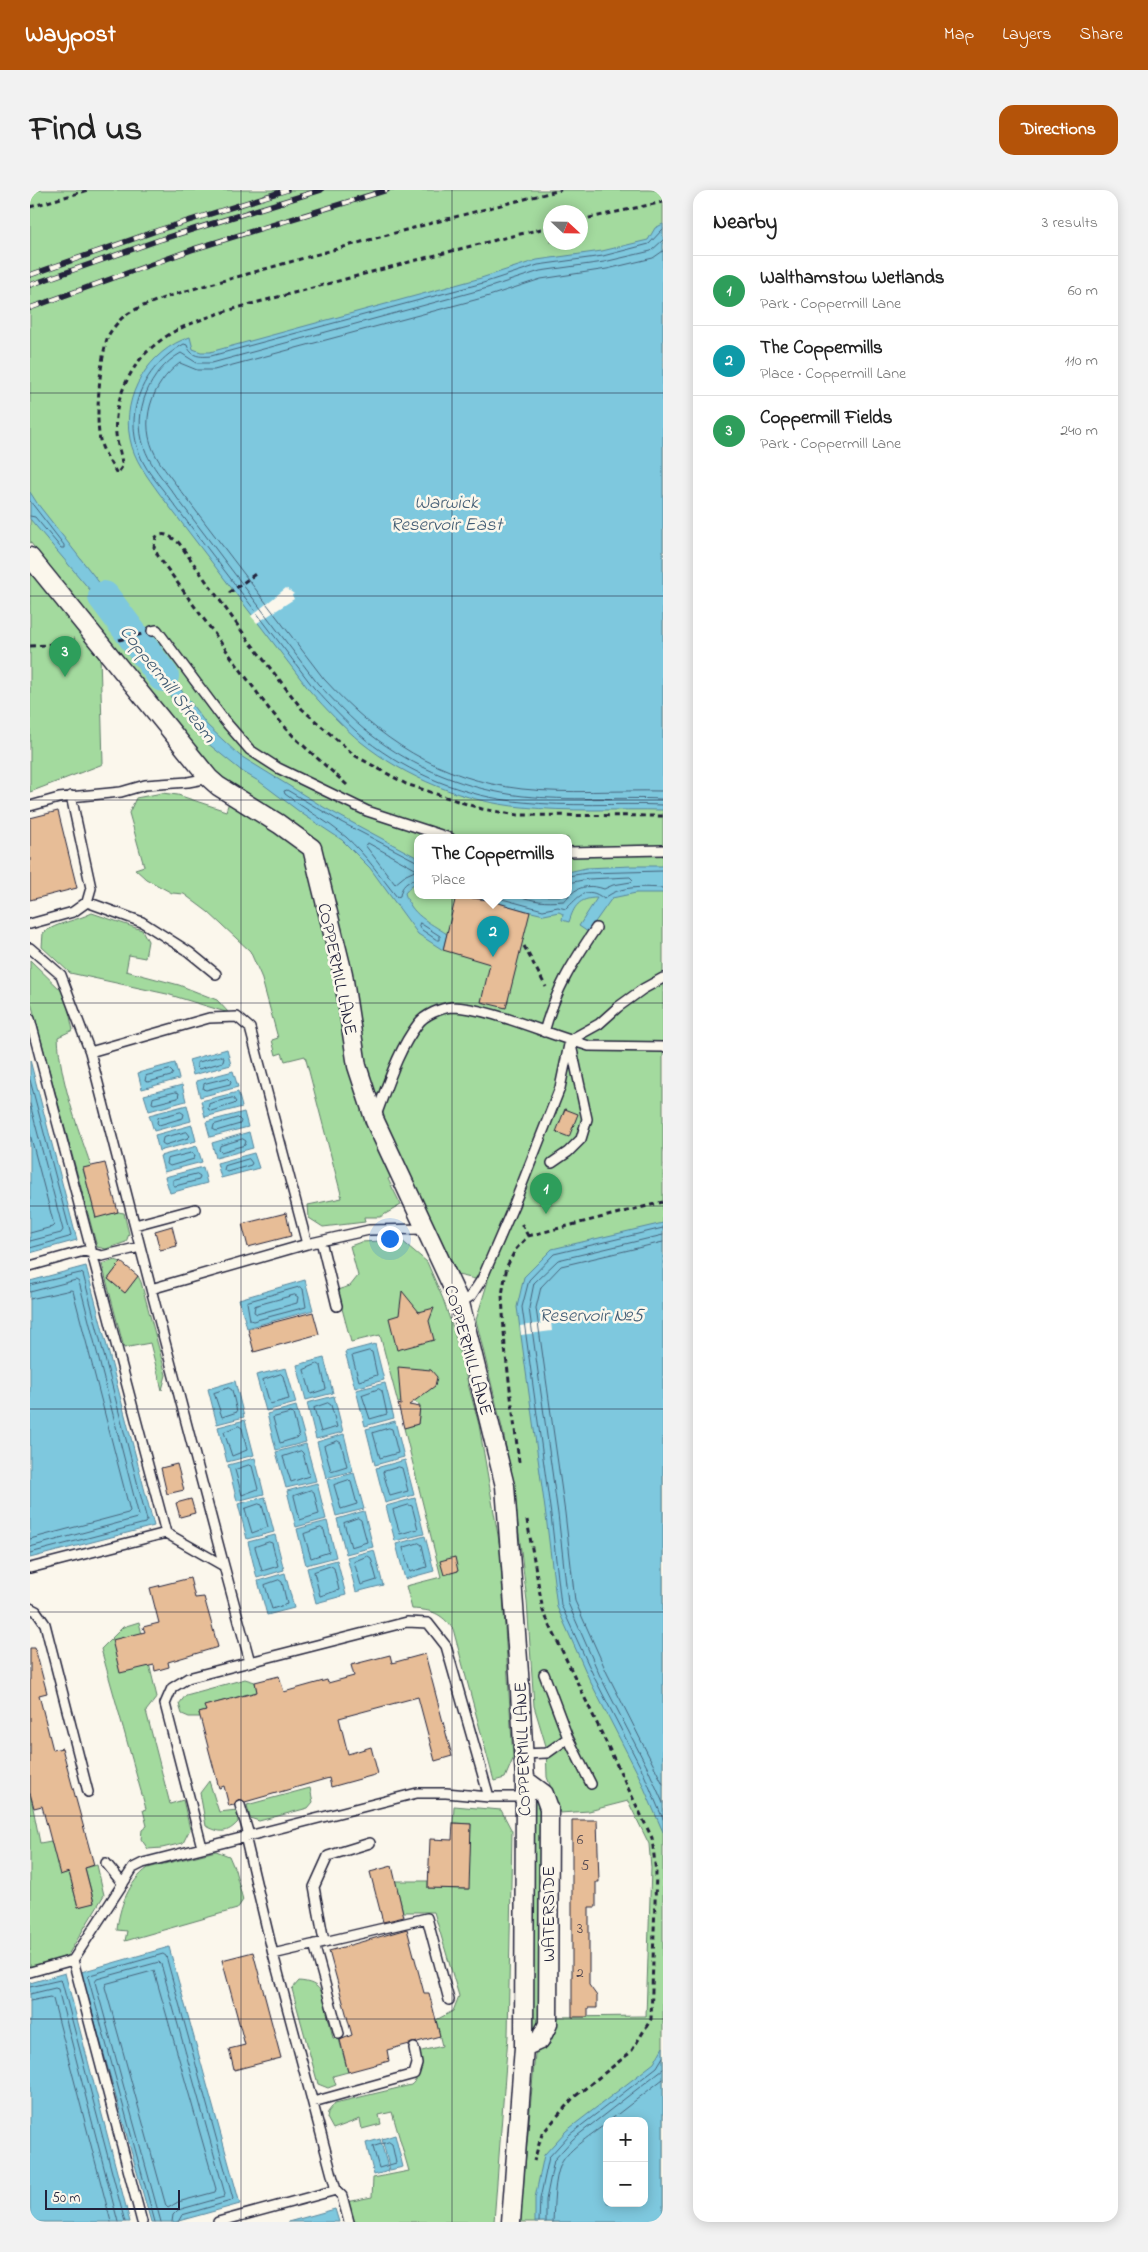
<!DOCTYPE html>
<meta charset="utf-8">
<style>
body{margin:0;font-family:"Indie Flower",sans-serif;background:#f2f2f2;color:#222}
.controls{position:absolute;right:15px;bottom:15px;display:grid;overflow:hidden;border-radius:10px;box-shadow:0 2px 12px #0003}
.controls button{width:45px;height:45px;display:grid;place-items:center;padding:0;border:0;border-bottom:1px solid #e0e0e0;background:#fff;color:#222;font:25px sans-serif}
.compass{position:absolute;left:513px;top:15px;width:45px;height:45px;border-radius:50%;background:#fff;box-shadow:0 2px 12px #0003;rotate:112deg}
.scale{position:absolute;left:15px;bottom:12px;width:135px;box-sizing:border-box;padding-left:5px;border:2px solid #22223b;border-top:0;font-size:14px;line-height:18px;white-space:nowrap;color:#22223b;-webkit-text-stroke:4px #fbf7ec;paint-order:stroke}
.you{position:absolute;left:359px;top:1048px;width:18px;height:18px;margin:-12px;border:4px solid #fff;border-radius:50%;background:#1a73e8;box-shadow:0 0 0 8px #1a73e833}
.badge{display:grid;place-items:center;width:32px;height:32px;border-radius:50%;background:#b45309;color:#fff;font-size:16px;font-weight:700}
.pin{position:absolute;translate:-50% -41px;filter:drop-shadow(0 1px 2px #0008)}
.pin::after{content:'';position:absolute;top:26px;width:18px;height:15px;background:inherit;clip-path:polygon(0 0,100% 0,50% 100%)}
.popup{position:absolute;left:384px;top:644px;width:158px;height:65px;box-sizing:border-box;display:grid;place-content:center;border-radius:10px;background:#fff;filter:drop-shadow(0 1px 4px #0005);font-size:16px;white-space:nowrap;color:#767676}
.popup b{font-size:19px;color:#222}
.popup::after{content:'';position:absolute;left:50%;top:100%;margin-left:-10px;border:10px solid transparent;border-top-color:#fff}
.list{margin:0;padding:0;list-style:none}
h2{display:flex;justify-content:space-between;align-items:center;height:65px;margin:0;padding:0 20px;font-size:21px}
h2 small{font-size:16px;font-weight:400;color:#767676}
.list li{display:grid;grid-template-columns:32px 1fr auto;gap:15px;align-items:center;box-sizing:border-box;height:70px;padding:0 20px;border-top:1px solid #e0e0e0}
.list b{display:block;font-size:19px;white-space:nowrap}
.list p{margin:0;font-size:16px;white-space:nowrap;color:#767676}
.list em{font-size:16px;font-style:normal;color:#767676}
.map{position:relative;flex:none;width:633px;height:2032px;overflow:hidden;border-radius:15px}
header{display:flex;align-items:center;gap:30px;box-sizing:border-box;height:70px;padding:0 25px;background:#b45309;color:#fff}
header strong{font-size:24px}
nav{display:flex;gap:28px;margin-inline-start:auto;font-size:18px}
.intro{display:flex;align-items:center;justify-content:space-between;box-sizing:border-box;height:120px;padding:0 30px}
h1{margin:0;font-size:35px}
.button{padding:12px 22px;border-radius:15px;background:#b45309;color:#fff;font-size:18px;font-weight:700}
main{display:flex;gap:30px;padding:0 30px}
aside{flex:1;background:#fff;border-radius:15px;box-shadow:0 2px 12px #0003}
.map>svg:first-child{display:block}
</style>
<header>
<strong>Waypost</strong>
<nav><a>Map</a><a>Layers</a><a>Share</a></nav>
</header>
<div class="intro"><h1>Find us</h1><a class="button">Directions</a></div>
<main>
<div class="map">
<svg width="633" height="2032" viewBox="0 0 633 2032">
<rect width="100%" height="100%" fill="#fbf7ec"/>
<filter id="ink" filterUnits="userSpaceOnUse"><feTurbulence type="fractalNoise" baseFrequency=".02" numOctaves="2"/><feDisplacementMap in="SourceGraphic" scale="10" xChannelSelector="R" yChannelSelector="G"/><feConvolveMatrix kernelMatrix="1 2 1 2 8 2 1 2 1" color-interpolation-filters="sRGB"/></filter>
<g filter="url(#ink)">
<!-- green -->
<path fill="#a3da9e" stroke="#627e6c" fill-rule="evenodd" d="M0,0H633V2032H490L505,1864L520,1854L525,1827L616,1826L621,1678L619,1654L598,1611L559,1621L530,1623L517,1587L516,1556L504,1516L497,1411L484,1302L474,1246L446,1130L458,1091L448,1087L445,1089L428,1085L376,976L358,989L371,1015L350,1027H334L335,1032L293,1037L279,1028L278,1015L312,1008L275,866L255,871L252,863L246,865L242,850L248,848L231,786L220,761L178,722L154,704L142,703L116,689L105,679L114,676L99,623L106,608L132,603L148,605L196,621L204,597L171,568L83,454L0,352ZM520,22H550V52H520ZM388,648H538V706H388ZM577,1931H614V2013H577Z
M0,382L70,464L73,574L0,602Z
M62,723L112,740L118,751L115,768L99,765L96,781L149,795L187,810L199,823L137,804L40,783L12,757L13,743C28,732 46,731 62,723Z
M0,770L35,804L43,840L28,847C30,891 47,935 61,976L53,979L66,1027L88,1022L94,1023L99,1044L96,1052L76,1059L67,1057L0,809Z
M371,1050L397,1072L413,1109L424,1141L449,1235L470,1357L483,1569L475,1588L464,1591L423,1439C411,1423 402,1420 382,1419L376,1396L411,1387L374,1238L388,1234L390,1215L381,1210L368,1213L350,1145L321,1152L307,1100L320,1096L328,1086L320,1056L331,1052Z
M85,1070L91,1072L78,1089L95,1103L108,1086L111,1092L136,1185L132,1200L120,1153L94,1158L72,1074Z
M109,1432L127,1507L116,1521L140,1614L153,1610L160,1639L153,1653L132,1658L118,1659L111,1649L112,1640L117,1636L113,1620L116,1619L71,1459L93,1437Z
M215,1489L225,1492L228,1506L218,1504L175,1516L176,1521L169,1523L170,1527H159L152,1524L149,1514L156,1505Z
M179,1591L189,1622L207,1620L208,1632C197,1644 190,1643 176,1636L170,1603Z
M280,1598L283,1612L278,1618L229,1631L220,1628L217,1615Z
M0,1603L10,1653L21,1651L31,1684L39,1682L48,1717L64,1712L55,1678L67,1675L74,1705L38,1765L24,1771L0,1778Z
M511,1605L512,1838L505,1843L503,1841L504,1610L505,1607Z
M424,1616L471,1620L482,1641L478,1846L464,2032H322L317,2012L342,2007L343,1988L379,1981L362,1922L349,1925L351,1934L332,1939L330,1929L303,1939L297,1928L298,1922L305,1913L381,1895C392,1885 391,1877 388,1862L412,1856L406,1830L423,1821L429,1806L404,1722H373L365,1691H398V1698L438,1699L441,1634L423,1633Z
M186,1661L199,1666L205,1680L213,1710L207,1719L95,1751L97,1741L87,1740C89,1718 99,1691 118,1678Z
M269,1791C280,1792 287,1794 293,1804L303,1848L309,1849L318,1882L303,1886L306,1895L298,1898L288,1894L262,1799Z"/>
<!-- water -->
<path fill="#7ec8de" stroke="#59869d" fill-rule="evenodd" d="M633,34V620C586,619 538,622 492,617C435,612 376,588 331,552C313,537 296,519 280,501L129,303C117,286 104,270 100,249C91,206 119,160 160,147L163,159L171,162H180L451,88L507,70L572,61L618,50L625,38Z
M0,302L7,313L107,441L94,444L82,426L0,329Z
M113,448L177,535L209,565L295,618L388,668V694L382,695L375,703C381,725 399,732 417,744L413,760L388,744L340,678L312,650L274,625L230,592L213,582L176,552L98,452Z
M601,676H633V703H606L582,708L558,742L549,736L567,708C549,708 544,716 539,732L532,730L533,724L529,722L514,725L435,706H538V682L556,678Z
M197,859L201,875L163,885L159,870Z
M0,870L47,1050L0,1063Z
M145,873L149,889L112,899L108,883Z
M203,881L208,897L170,907L166,891Z
M152,895L156,911L119,921L114,905Z
M208,902L212,917L175,927L171,911Z
M157,915L161,931L124,941L119,925Z
M214,922L218,937L180,947L176,932Z
M162,935L166,951L129,961L125,945Z
M219,942L223,958L186,968L182,953Z
M167,956L172,972L134,982L130,966Z
M224,963L229,978L191,988L187,973Z
M173,977L177,993L140,1003L135,987Z
M633,1033V1642L608,1584L560,1491L527,1417L516,1326L487,1117L494,1087L522,1059Z
M56,1076L124,1336L0,1368V1091Z
M275,1090L283,1120L217,1138L209,1109Z
M345,1154L354,1190L325,1198L315,1162Z
M294,1168L303,1203L276,1210L267,1175Z
M256,1178L266,1213L236,1221L226,1185Z
M205,1191L214,1227L187,1234L178,1199Z
M355,1193L364,1228L335,1236L326,1200Z
M304,1206L313,1242L286,1249L277,1213Z
M266,1216L276,1252L246,1260L237,1224Z
M215,1230L224,1265L197,1272L188,1237Z
M365,1231L374,1267L345,1275L336,1239Z
M314,1244L323,1281L296,1288L287,1252Z
M276,1254L286,1291L256,1298L246,1262Z
M225,1268L234,1304L207,1311L198,1275Z
M375,1270L384,1305L355,1313L346,1278Z
M324,1283L334,1319L306,1326L297,1290Z
M287,1293L296,1329L266,1337L257,1301Z
M235,1307L244,1342L217,1349L208,1314Z
M385,1308L394,1344L365,1351L356,1316Z
M334,1321L343,1357L316,1364L307,1329Z
M297,1331L306,1367L276,1375L267,1339Z
M245,1345L254,1380L227,1388L218,1352Z
M395,1346L404,1381L375,1389L366,1354Z
M344,1360L353,1395L326,1402L317,1367Z
M307,1370L316,1405L286,1413L277,1378Z
M255,1383L264,1418L237,1425L228,1391Z
M139,1757L210,2014L145,2032H121L51,1782Z
M35,1783L100,2032H0V1793Z
M633,1857V2032H505V2008L514,1965L536,1941L624,1873ZM577,1931H614V2013H577Z
M365,1945L373,1977L360,1980L352,1949Z
M350,1949L359,1981L344,1985L336,1953Z
M305,2019L309,2032H258Z"/>
<!-- pier -->
<path fill="#fbf7ec" d="M256,398L264,404L262,405L264,409L227,433L221,426Z
M521,1132L522,1141L491,1145L490,1136Z"/>
<g fill="none" stroke-linecap="round" stroke-linejoin="round">
<!-- shore -->
<path stroke="#47647c" stroke-width="1" d="M633,39L619,54L573,66L508,75L453,93L181,166C170,167 161,167 157,155L154,154C111,178 91,226 113,272C118,282 126,291 133,300L284,498C300,515 316,533 335,549C379,584 436,607 492,612C539,617 586,613 633,615
M633,50L621,61L574,72L510,81L454,99L182,173H167L151,163C119,181 102,222 114,257C119,272 129,284 138,296L288,494C305,511 321,530 340,544C383,578 438,600 493,606C539,611 586,607 633,609
M633,61L623,68L577,79L511,89L456,107L184,180H167L150,173C121,194 108,233 126,266C131,275 138,284 144,292L294,489C350,550 408,589 492,599C538,604 587,600 633,601
M0,311L34,355V358H31L5,327L0,326
M388,672L311,632L257,600L254,601L255,604C274,619 297,631 316,647C336,665 350,686 367,707L370,706C371,696 378,690 388,689
M388,678L387,680L338,653L335,655L365,694L376,685L387,680L388,682
M538,686L557,683L633,681
M461,706L513,720L528,717L536,719C548,708 556,694 574,709C589,695 614,697 633,698
M487,706C507,711 512,713 533,711C536,711 538,706 541,704C550,695 563,695 574,699L583,695L601,692L603,690L600,687L558,689L538,693
M390,733L410,746V750H407L392,740L389,736Z
M191,866L194,868L193,872L169,879L167,877V873Z
M140,880L143,883L141,886L118,892L115,891L116,886Z
M198,888L201,891L200,894L176,900L173,899L174,894Z
M0,890L41,1045L39,1047L0,1058
M146,902L149,903L148,908L124,914L122,913L123,908Z
M203,908L206,912L204,914L181,921L178,919L179,914Z
M0,914L33,1040L31,1043L0,1051
M151,922L154,924L153,928L129,935L127,933L128,928Z
M208,928L211,931L210,934L186,941L183,939L184,935Z
M157,942L160,946L158,948L135,955L132,953L133,948Z
M0,944L24,1035L22,1037L0,1043
M213,949L216,951L215,955L191,962L189,960L190,956Z
M162,963L165,965L164,969L140,976L137,974L138,969Z
M219,969L222,973L221,975L197,982L194,980L195,976Z
M167,984L170,986L169,990L145,996L143,995V990Z
M633,1038L524,1064L499,1090L492,1117L521,1325L531,1415L565,1489L613,1582L633,1629
M633,1045L528,1070L504,1093L499,1118L528,1324L538,1413L570,1486L618,1579L633,1613
M633,1052L531,1076L511,1097L506,1118L535,1323L545,1411L577,1483L633,1594
M0,1095L50,1083L53,1084L117,1330L115,1333L0,1363
M270,1097L273,1099L276,1117L223,1131L220,1130L217,1112Z
M0,1102L46,1090L49,1092L109,1326L107,1328L0,1357
M265,1105L268,1107L267,1113L227,1124L224,1122L225,1116Z
M0,1109L41,1100L43,1101L100,1321L98,1323L0,1349
M339,1161L342,1162L347,1185L329,1191L322,1166Z
M288,1174L291,1176L296,1199L281,1204L274,1180Z
M251,1184L253,1186L259,1209L240,1214L233,1190Z
M199,1198L202,1200L207,1222L192,1227L184,1203Z
M349,1199L352,1201L357,1224L340,1229L332,1205Z
M298,1213L301,1215L307,1237L291,1242L284,1218Z
M261,1223L263,1224L269,1247L250,1253L243,1228Z
M209,1236L212,1238L217,1260L202,1266L194,1242Z
M359,1238L362,1239L368,1263L350,1268L343,1243Z
M308,1251L311,1253L317,1276L301,1281L294,1256Z
M271,1261L273,1263L279,1286L261,1292L253,1267Z
M219,1275L222,1276L228,1299L212,1305L205,1280Z
M369,1277L372,1278L378,1301L360,1306L353,1282Z
M319,1290L321,1292L327,1314L311,1319L304,1295Z
M281,1300L284,1302L289,1324L270,1330L264,1306Z
M229,1314L232,1315L238,1337L222,1343L215,1319Z
M379,1315L382,1316L388,1339L370,1344L363,1320Z
M328,1328L331,1330L337,1352L321,1357L314,1333Z
M291,1338L294,1340L299,1362L281,1368L274,1344Z
M239,1352L242,1353L248,1376L232,1381L225,1357Z
M389,1353L392,1355L397,1377L380,1382L373,1358Z
M338,1366L341,1368L347,1390L331,1395L324,1372Z
M301,1376L304,1378L309,1400L290,1406L284,1382Z
M249,1390L252,1392L257,1414L242,1419L235,1395Z
M124,1781L186,1999L185,2002L148,2012L138,2018L136,2016L75,1797L76,1794Z
M0,1797L30,1790L32,1792L95,2032
M0,1804L25,1798L28,1799L88,2032
M0,1811L20,1807L23,1809L81,2032
M579,1931L633,1889
M359,1952L362,1954L366,1973L349,1978L343,1957Z
M125,2032L58,1787L60,1785L133,1764L136,1766L203,2009L201,2011L152,2025L148,2032
M131,2032L65,1792L67,1789L129,1772L131,1774L195,2004L194,2007L148,2020L143,2025L142,2032
M509,2032L510,2009L519,1967L539,1945L627,1877L633,1867
M516,2032V2010L524,1970L543,1949L633,1879
M523,2032C524,2016 524,1989 531,1974C538,1959 564,1943 577,1933"/>
<!-- river -->
<path stroke="#7ec8de" stroke-width="32" d="M74,407L133,486"/>
</g>
<!-- building -->
<path fill="#e7bd97" stroke="#22223b" d="M28,621L47,698L0,710V628Z
M426,706L458,710L500,722L476,818L451,812L460,774L413,760Z
M535,919L548,924L539,947L526,942Z
M75,973L88,1022L66,1028L53,978Z
M256,1023L261,1046L218,1057L212,1034Z
M142,1036L147,1056L130,1060L125,1041Z
M91,1072L108,1086L95,1103L78,1089Z
M372,1101L389,1122L404,1118L399,1131L404,1150L367,1160L359,1128L369,1125Z
M283,1122L289,1144L224,1162L218,1139Z
M368,1177L401,1180L407,1187L405,1196L379,1215L390,1217L388,1234L374,1238L368,1214L371,1215Z
M147,1274L154,1300L137,1304L131,1278Z
M161,1309L165,1323L150,1327L146,1313Z
M425,1367L428,1381L414,1385L410,1371Z
M160,1388L165,1408L174,1407L188,1457L138,1472L139,1477L125,1481L124,1475L90,1483L82,1450L115,1442L113,1437L129,1433L120,1398Z
M0,1458H5L17,1503L9,1505L23,1560L32,1558L64,1675L55,1678L64,1713L48,1717L39,1682L30,1685L12,1616L4,1618L0,1603Z
M395,1464L422,1566L405,1571L388,1507L309,1528L318,1564L341,1557L348,1584L301,1597L299,1588L215,1612L209,1609L204,1615L199,1616L194,1596L189,1598L169,1523L176,1521L174,1516L227,1502L225,1492L249,1486L254,1502L297,1490L298,1493L324,1486L321,1475L360,1465L362,1473Z
M542,1630H567L569,1692H566V1717H559V1795L567,1806V1818H558V1827H542Z
M423,1633L441,1634L439,1699L398,1698L400,1649L422,1650Z
M362,1676L374,1727L353,1732L340,1682Z
M377,1739L394,1803H399L410,1846L357,1860L359,1871L318,1882L310,1850L322,1845L299,1761Z
M223,1762L251,1868L204,1880L199,1859L215,1855L192,1770Z"/>
<g fill="none" stroke-linecap="round" stroke-linejoin="round">
<!-- lane casing -->
<g stroke="#22223b" stroke-width="12">
<path id="lane" d="M122,441L127,440L194,530L220,560L248,578L337,621L420,648
M0,616L29,608L91,602L115,595L158,592L179,588
M538,662L633,660
M57,712L112,732L159,762L186,784
M0,734L43,722L57,712L61,698L41,606
M0,758L31,785L60,862L121,1099
M0,829L136,1343
M514,842C526,799 541,775 566,738
M540,850L559,856L633,857
M60,862L179,828L207,827L220,838L277,1054L339,1040L396,1039
M345,928C357,897 367,861 388,834C394,825 411,818 422,817C453,817 508,840 540,850L569,834L588,817L613,799L633,788
M522,973L538,962L551,949L557,929L541,855
M105,1035L165,1019
M291,1051L307,1116
M0,1076L54,1061L72,1066L110,1057
M430,1113L441,1106L452,1089L483,1017L530,898L540,850
M194,1376L121,1099L277,1054
M0,1378L136,1343L194,1376L220,1472L377,1432L398,1433L416,1456L459,1607H494
M0,1418L6,1421L15,1434L58,1602
M514,1484L538,1548L561,1594
M493,1564L517,1563L538,1548
M210,1615L219,1645
M172,1657L135,1514L142,1498L158,1488L220,1472
M76,1673L93,1694
M294,1751L284,1697L298,1666L340,1653
M284,1754L309,1844
M243,1764L397,1728L419,1810
M43,1770L112,2032
M0,1782L43,1770L103,1678L113,1673L387,1603H416L459,1607
M283,1912L384,1884L387,1874L384,1858
M306,2000L312,2006L319,2032
M188,2032L306,2000L243,1764L215,1646"/>
</g>
<!-- street casing -->
<g stroke="#22223b" stroke-width="21">
<path id="street" d="M0,367L179,588L188,596L249,634L282,658L313,784L327,876L345,931L430,1113L475,1296L489,1483L495,1590L494,1857L481,2032
M494,1857L510,1850L518,1834L519,1618L514,1604L495,1590"/>
</g>
<!-- path -->
<path stroke="#22223b" stroke-width="3" stroke-dasharray="5 4" stroke-linecap="butt" d="M0,17L59,0
M550,30L633,12
M520,37C442,55 364,76 286,97C243,109 184,121 145,141C133,148 121,157 112,167C95,188 83,217 86,244C87,256 92,265 92,277L87,284C81,273 72,261 70,250C65,226 70,172 77,149C79,142 86,135 90,130C108,111 186,93 214,85C319,55 425,26 531,0
M199,403L228,382
M89,450L112,444
M0,456L16,455L45,449
M317,595L265,548L239,519L128,366L124,357L126,347C135,341 141,347 149,353L216,447L272,519L324,565L376,594L452,619L488,625L633,626
M494,756L516,797
M498,1046L633,1012
M489,1272L475,1158L472,1105L477,1076L486,1059L498,1046L491,1033
M497,1330L513,1421L622,1648L626,1683L621,1829L601,1862L543,1908L512,1944L504,1971"/>
<!-- lane -->
<use href="#lane" stroke="#fbf7ec" stroke-width="9"/>
<!-- street -->
<use href="#street" stroke="#fbf7ec" stroke-width="18"/>
<!-- rail casing -->
<g stroke="#22223b" stroke-width="5.5">
<path id="rail" d="M0,85L129,40L257,0
M0,95L132,49L291,0
M0,118L164,59L357,0"/>
</g>
<!-- rail -->
<use href="#rail" stroke="#fbf7ec" stroke-width="4" stroke-dasharray="11" stroke-linecap="butt"/>
</g>
</g>
<!-- grid -->
<path fill="none" stroke="#22223b" stroke-width="1" stroke-opacity="0.55" d="M211,0V2032M422,0V2032M0,203H633M0,406H633M0,610H633M0,813H633M0,1016H633M0,1219H633M0,1422H633M0,1626H633M0,1829H633"/>
<g text-anchor="middle" stroke-width="5" stroke-linejoin="round" paint-order="stroke">
<!-- number labels -->
<g font-size="15" fill="#534952">
<text x="550" y="1654">6</text>
<text x="555" y="1680">5</text>
<text x="550" y="1743">3</text>
<text x="550" y="1787">2</text>
</g>
<!-- street labels -->
<g font-size="18" fill="#22223b" stroke="#fbf7ec">
<text transform="translate(308 779) rotate(78)" y="6">COPPERMILL LANE</text>
<text transform="translate(439 1160) rotate(74)" y="6">COPPERMILL LANE</text>
<text transform="translate(492 1559) rotate(-92)" y="6">COPPERMILL LANE</text>
<text transform="translate(518 1724) rotate(-90)" y="6">WATERSIDE</text>
</g>
<!-- water labels -->
<g font-size="19" font-style="italic" fill="#425c74" stroke="#fbf7ec">
<text x="416" y="318">Warwick<tspan x="416" dy="22">Reservoir East</tspan></text>
<text transform="translate(139 493) rotate(52)" y="7">Coppermill Stream</text>
<text x="561" y="1131">Reservoir №5</text>
</g>
</g>
</svg>
<div class="controls">
<button>+</button>
<button>−</button>
</div>
<svg class="compass" viewBox="-18 -18 36 36"><path d="M0-13l5 13h-10z" fill="#e53935"/><path d="M0 13l5-13h-10z" fill="#767676"/></svg>
<div class="scale">50 m</div>
<div class="you"></div>
<div class="pin badge" style="left:516px;top:1024px;background:#2e9e5b">1</div>
<div class="pin badge" style="left:463px;top:767px;background:#0f9aa8">2</div>
<div class="popup"><b>The Coppermills</b>Place</div>
<div class="pin badge" style="left:35px;top:487px;background:#2e9e5b">3</div>
</div>
<aside>
<h2>Nearby<small>3 results</small></h2>
<ul class="list">
<li><span class="badge" style="background:#2e9e5b">1</span><div><b>Walthamstow Wetlands</b><p>Park · Coppermill Lane</p></div><em>60 m</em></li>
<li><span class="badge" style="background:#0f9aa8">2</span><div><b>The Coppermills</b><p>Place · Coppermill Lane</p></div><em>110 m</em></li>
<li><span class="badge" style="background:#2e9e5b">3</span><div><b>Coppermill Fields</b><p>Park · Coppermill Lane</p></div><em>240 m</em></li>
</ul>
</aside>
</main>
